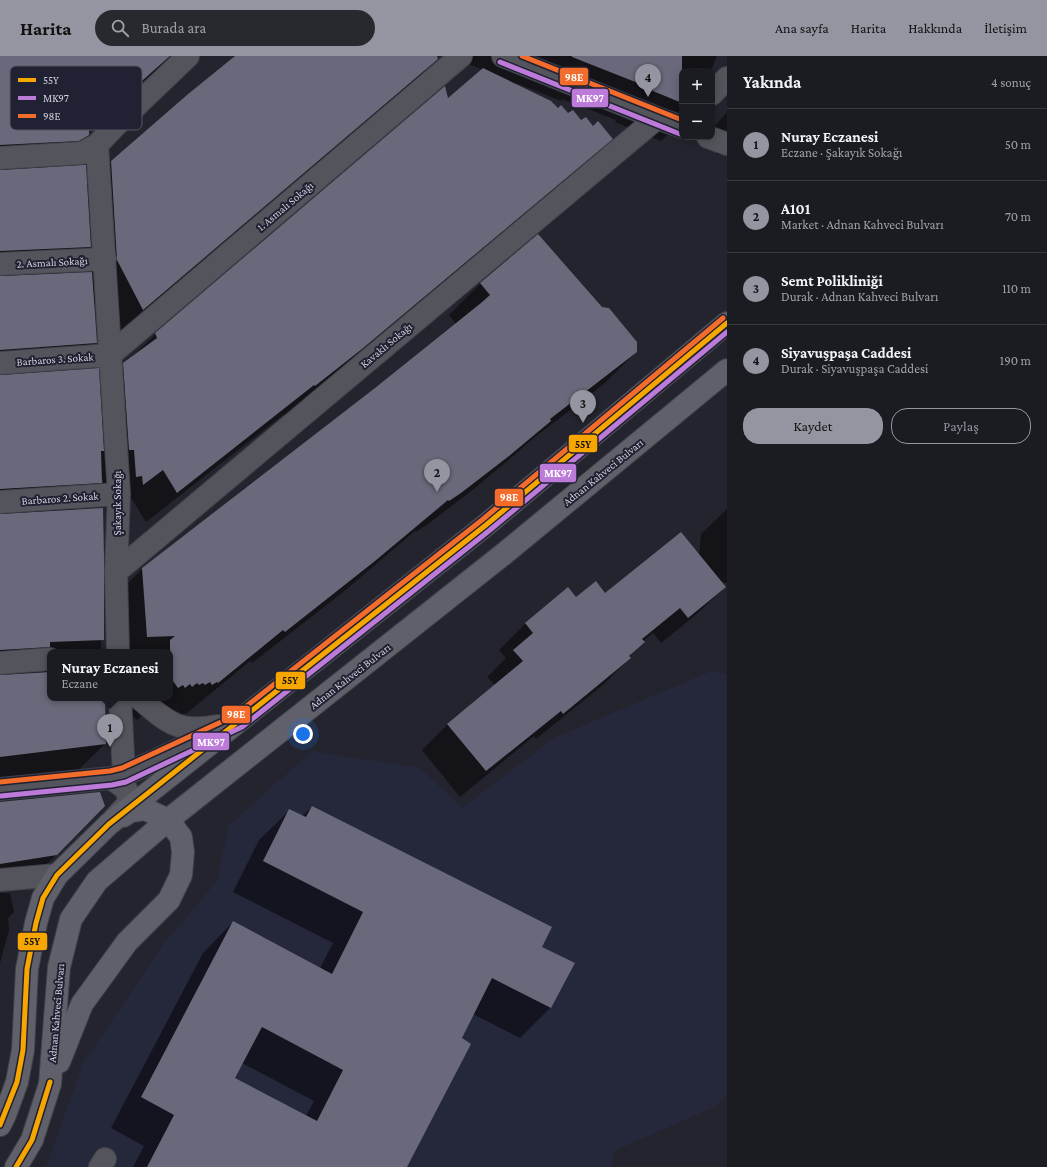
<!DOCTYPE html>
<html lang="tr">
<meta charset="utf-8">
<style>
body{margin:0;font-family:"Crimson Pro",serif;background:#28282f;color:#f1f3f6}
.controls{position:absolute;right:12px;top:12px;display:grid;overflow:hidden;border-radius:8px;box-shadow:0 2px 10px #0003}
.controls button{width:36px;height:36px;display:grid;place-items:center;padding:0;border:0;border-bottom:1px solid #393940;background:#1b1b22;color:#f1f3f6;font:20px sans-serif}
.you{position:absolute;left:303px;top:678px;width:14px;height:14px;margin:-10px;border:3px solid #fff;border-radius:50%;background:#1a73e8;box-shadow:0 0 0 6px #1a73e833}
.badge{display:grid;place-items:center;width:26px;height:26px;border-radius:50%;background:#9495a0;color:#111;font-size:13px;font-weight:700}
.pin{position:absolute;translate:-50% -33px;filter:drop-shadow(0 1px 2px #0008)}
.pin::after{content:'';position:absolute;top:21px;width:14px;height:12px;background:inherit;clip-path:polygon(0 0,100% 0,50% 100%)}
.popup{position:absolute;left:47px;top:593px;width:126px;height:52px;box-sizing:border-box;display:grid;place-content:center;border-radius:8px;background:#1b1b22;filter:drop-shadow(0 1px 3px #0005);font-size:13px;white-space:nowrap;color:#a0a1a5}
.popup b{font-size:15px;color:#f1f3f6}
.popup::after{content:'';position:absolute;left:50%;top:100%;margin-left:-8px;border:8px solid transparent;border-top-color:#1b1b22}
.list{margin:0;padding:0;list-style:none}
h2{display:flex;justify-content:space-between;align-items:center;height:52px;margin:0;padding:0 16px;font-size:17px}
h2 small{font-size:13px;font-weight:400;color:#a0a1a5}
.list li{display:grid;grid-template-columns:26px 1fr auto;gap:12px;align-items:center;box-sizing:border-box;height:72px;padding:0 16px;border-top:1px solid #393940}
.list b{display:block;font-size:15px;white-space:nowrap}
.list p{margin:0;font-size:13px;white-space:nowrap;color:#a0a1a5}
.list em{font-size:13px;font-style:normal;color:#a0a1a5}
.actions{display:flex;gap:8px;padding:12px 16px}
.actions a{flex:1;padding:9px 0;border:1px solid #9495a0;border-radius:16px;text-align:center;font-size:14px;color:#9495a0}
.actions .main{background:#9495a0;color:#111}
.icon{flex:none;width:22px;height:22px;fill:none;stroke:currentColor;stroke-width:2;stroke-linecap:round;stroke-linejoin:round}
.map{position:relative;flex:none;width:727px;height:1111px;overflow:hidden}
header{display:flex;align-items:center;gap:24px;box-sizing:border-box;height:56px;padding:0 20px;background:#9495a0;color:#111}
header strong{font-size:19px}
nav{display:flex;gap:22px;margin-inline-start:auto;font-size:14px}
.search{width:280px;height:36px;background:#28282f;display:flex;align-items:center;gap:10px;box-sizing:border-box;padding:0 14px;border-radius:22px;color:#a0a1a5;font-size:15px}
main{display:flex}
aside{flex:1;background:#1b1b22}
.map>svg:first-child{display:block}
</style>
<header>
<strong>Harita</strong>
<div class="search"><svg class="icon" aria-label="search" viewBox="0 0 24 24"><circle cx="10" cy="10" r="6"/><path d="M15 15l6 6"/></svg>Burada ara</div>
<nav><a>Ana sayfa</a><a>Harita</a><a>Hakkında</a><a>İletişim</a></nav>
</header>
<main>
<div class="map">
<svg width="727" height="1111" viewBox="0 0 727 1111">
<rect width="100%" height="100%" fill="#24242e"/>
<!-- built -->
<path fill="#25273b" d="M711,615L727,618V1039L714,1051L614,1095L612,1111H44L47,1108L83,1007L164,887L217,825L228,770L312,695L420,712L462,752L554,682Z"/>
<!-- shadow -->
<path fill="#0007" fill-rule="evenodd" d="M0,0H178L148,21L88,75V78L58,109L52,112L86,130L111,105L237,0H433L437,3L407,32L113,283L93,244L96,287L67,316L99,333L156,278L483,14L448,0H717L711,15H682V65L661,85L615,66L616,64L562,43L561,45L516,27V29L557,54L593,71L612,82L581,113L331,323L284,360L283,359L146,466L132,443L112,458V451H105L103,424H101V426L73,455L101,552V596H50V642H104L105,688L74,718L0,727ZM86,195L87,217L62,219Z
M727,56V100L723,95L718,99L705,81Z
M481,227L636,296L604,328L530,385L518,396L475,432L428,468L416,476L415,475L342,537L252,607L250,605L186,658L185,657L180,660H150L146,663L143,659L137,664L134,661L128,666L115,642H170V596H115L111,544L143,512L376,333L456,268L449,259Z
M727,453V527L720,526L725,531L698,557L661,587L653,577L643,585L644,586L629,601L630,602L604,628L536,683L534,680L460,741L422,694L448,668L495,629L487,621L506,602L499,594L525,568L575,542L605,539L699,499L701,478Z
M0,747L56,799L24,831L0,835Z
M312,751L541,891L551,951L520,982L473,958L461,982L406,1111H133L144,1090L111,1072L203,897L233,866L320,912L333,887L233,836L259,784L290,754L302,760ZM242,1007L314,1045L306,1060L234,1023Z
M0,837H10L14,856L8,862L9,874L0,907Z"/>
<!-- building -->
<path fill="#69697b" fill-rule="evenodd" d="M0,0H170L89,72V79L79,85L0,89Z
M235,0H437L438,3L143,254L117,204L111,105L187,39Z
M572,0H682V47L648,33V31L572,1Z
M483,12L551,45L558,52L561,49L568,57L573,54L581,64L586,61L593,70L598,65L613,83L362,293L315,330L314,329L177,437L163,414L143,429L142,420L136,421L134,394H129L123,307L157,282L155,277L445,30L448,42Z
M83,109H86L91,191L0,195V114Z
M538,178L602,251L609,252L637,286V296L550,363L551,365L509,400L461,437L449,445L448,444L375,505L285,576L283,574L218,627L217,626L212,629L210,626L205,629L203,627L199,629L197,627L192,631L190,628L185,632L183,629L178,632L170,621V584L175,580L147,581L142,512L375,332L481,247L490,239L480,227Z
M92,216L97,287L0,294V220Z
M99,312L104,395H101L102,427L0,433V319Z
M103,452L104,501V584L50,586V591L0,594V458Z
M681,476L726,531L688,562L680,552L642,583L645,586L629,600L631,602L563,658L561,655L486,715L447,668L523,605L513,594L533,577L525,567L568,531L576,541L596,525L605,537Z
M50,616V642H105L106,688L0,701V619Z
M100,736L105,750L57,799L0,808V746Z
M312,750L552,871L542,891L575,907L551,952L492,922L462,982L471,988L407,1111H147L174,1059L141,1041L233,865L332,918L363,856L263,805L289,753L306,761ZM262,971L343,1014L317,1065L235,1022Z"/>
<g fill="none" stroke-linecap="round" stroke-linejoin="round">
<!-- minor casing -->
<g stroke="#40414a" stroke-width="24">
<path id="minor" d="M503,0L657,62L682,71
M712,38L727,22
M708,81L727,88
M97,89L119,438L116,516L118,596
M0,102L82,97L97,89L116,69L188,0
M0,208L105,203
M110,299L461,0
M0,307L110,299
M0,446L119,438
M116,516L657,62
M0,607L50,603
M120,642L124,719
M139,642C167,666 179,678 218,670
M111,722L126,733L130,746L114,763
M0,733L111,722L124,719L221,674
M0,824L57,819
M100,1111L105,1103"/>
</g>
<!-- major casing -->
<g stroke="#40414a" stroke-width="24">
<path id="major" d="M59,1006L82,948L127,886L169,844L181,819L183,796L181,781L168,764L145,753L131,755L123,760
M0,1069L5,1059L17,1026L23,994L27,913L36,867L43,842L57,819L109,768L486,469L727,267
M16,1111L32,1084L50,1028L59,911L71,863L97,825L168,764L505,497L727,314"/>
</g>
<!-- minor -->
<use href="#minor" stroke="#54555c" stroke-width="22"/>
<!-- major -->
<use href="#major" stroke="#60606a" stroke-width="22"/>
<!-- bus-1 casing -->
<g stroke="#202132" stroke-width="8">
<path id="bus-1" d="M0,1069L17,1026L23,994L27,913L36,867L43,842L57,819L109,768L486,469L727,267
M16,1111L32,1084L50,1026"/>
</g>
<!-- bus-2 casing -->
<g stroke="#202132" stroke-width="8">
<path id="bus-2" d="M500,6L680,78
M1,740L112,729L126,726L242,671L490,474L727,276"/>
</g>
<!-- bus-3 casing -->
<g stroke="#202132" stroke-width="8">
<path id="bus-3" d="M522,0L682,64
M0,726L110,715L122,712L234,660L482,464L723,262"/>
</g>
<!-- bus-1 -->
<use href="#bus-1" stroke="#f7a600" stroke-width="5"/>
<!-- bus-2 -->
<use href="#bus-2" stroke="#bd7bd9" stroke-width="5"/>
<!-- bus-3 -->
<use href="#bus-3" stroke="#f36c2b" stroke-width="5"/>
</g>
<g text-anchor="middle" stroke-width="4" stroke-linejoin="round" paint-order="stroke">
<!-- street labels -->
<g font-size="11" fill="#d0d2dd" stroke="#202132">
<text transform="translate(285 150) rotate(-40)" y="4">1. Asmalı Sokağı</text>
<text transform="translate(52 206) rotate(-3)" y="4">2. Asmalı Sokağı</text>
<text transform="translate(386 289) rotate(-40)" y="4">Kavaklı Sokağı</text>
<text transform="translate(55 303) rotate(-4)" y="4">Barbaros 3. Sokak</text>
<text transform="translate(603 416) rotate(-39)" y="4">Adnan Kahveci Bulvarı</text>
<text transform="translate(60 442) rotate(-4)" y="4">Barbaros 2. Sokak</text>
<text transform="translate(117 447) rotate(-90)" y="4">Şakayık Sokağı</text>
<text transform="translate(350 620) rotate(-38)" y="4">Adnan Kahveci Bulvarı</text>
<text transform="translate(56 957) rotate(-85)" y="4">Adnan Kahveci Bulvarı</text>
</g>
</g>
<!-- legend -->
<rect x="10" y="10" width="132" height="64" rx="6" fill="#202132" stroke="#555665" stroke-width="1"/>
<rect x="18" y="22" width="18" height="4" fill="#f7a600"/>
<rect x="18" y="40" width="18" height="4" fill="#bd7bd9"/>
<rect x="18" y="58" width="18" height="4" fill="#f36c2b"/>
<g font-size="11" fill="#d0d2dd">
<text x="43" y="28">55Y</text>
<text x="43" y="46">MK97</text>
<text x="43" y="64">98E</text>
</g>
<g stroke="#202132" stroke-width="1.5">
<rect x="559" y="11" width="30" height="19" rx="4" fill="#f36c2b"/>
<rect x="571" y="32" width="38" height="20" rx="4" fill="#bd7bd9"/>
<rect x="568" y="378" width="30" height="19" rx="4" fill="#f7a600"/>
<rect x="539" y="407" width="38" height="20" rx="4" fill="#bd7bd9"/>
<rect x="494" y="432" width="30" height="19" rx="4" fill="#f36c2b"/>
<rect x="275" y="615" width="31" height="19" rx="4" fill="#f7a600"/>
<rect x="221" y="649" width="30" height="19" rx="4" fill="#f36c2b"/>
<rect x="192" y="676" width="38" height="19" rx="4" fill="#bd7bd9"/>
<rect x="17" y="876" width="31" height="19" rx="4" fill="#f7a600"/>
</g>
<g font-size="11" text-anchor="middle" font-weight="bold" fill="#fff">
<text x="574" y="25">98E</text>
<text x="590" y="46">MK97</text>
<text x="558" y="421">MK97</text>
<text x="509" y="445">98E</text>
<text x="236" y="662">98E</text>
<text x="211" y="690">MK97</text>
</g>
<g font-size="11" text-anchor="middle" font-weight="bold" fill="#111">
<text x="583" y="392">55Y</text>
<text x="290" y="628">55Y</text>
<text x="32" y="889">55Y</text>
</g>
</svg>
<div class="controls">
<button>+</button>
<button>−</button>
</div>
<div class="you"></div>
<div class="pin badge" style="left:110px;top:691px">1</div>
<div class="popup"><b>Nuray Eczanesi</b>Eczane</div>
<div class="pin badge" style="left:437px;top:436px">2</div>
<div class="pin badge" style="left:583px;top:367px">3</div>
<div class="pin badge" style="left:648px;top:41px">4</div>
</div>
<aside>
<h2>Yakında<small>4 sonuç</small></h2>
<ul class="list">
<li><span class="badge">1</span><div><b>Nuray Eczanesi</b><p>Eczane · Şakayık Sokağı</p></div><em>50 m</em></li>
<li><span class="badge">2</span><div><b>A101</b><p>Market · Adnan Kahveci Bulvarı</p></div><em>70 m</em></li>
<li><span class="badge">3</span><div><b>Semt Polikliniği</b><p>Durak · Adnan Kahveci Bulvarı</p></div><em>110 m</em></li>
<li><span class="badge">4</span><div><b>Siyavuşpaşa Caddesi</b><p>Durak · Siyavuşpaşa Caddesi</p></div><em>190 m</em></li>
</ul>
<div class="actions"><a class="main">Kaydet</a><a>Paylaş</a></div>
</aside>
</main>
